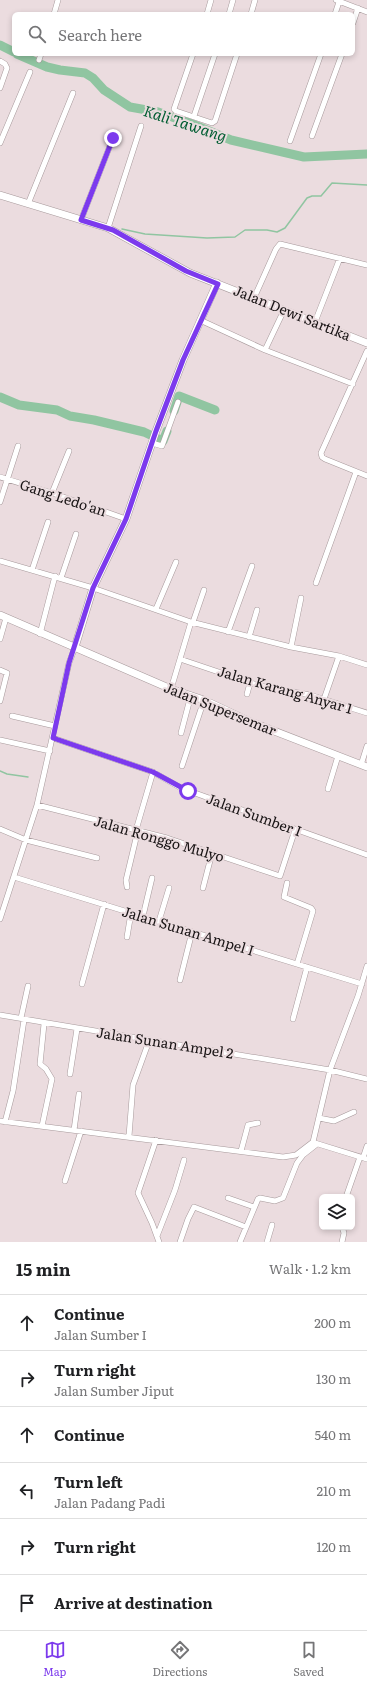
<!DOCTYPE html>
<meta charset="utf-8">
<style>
body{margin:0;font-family:Literata,serif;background:#f2f2f2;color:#202124}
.controls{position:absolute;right:12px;bottom:12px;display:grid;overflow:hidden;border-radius:6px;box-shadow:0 2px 6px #0003}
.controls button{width:36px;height:36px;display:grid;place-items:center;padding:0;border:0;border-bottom:1px solid #e0e0e0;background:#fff;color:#202124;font:20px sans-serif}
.stop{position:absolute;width:12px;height:12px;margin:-9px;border:3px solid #7c3aed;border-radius:50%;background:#fff}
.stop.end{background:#7c3aed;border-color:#fff;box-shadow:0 1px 4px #0008}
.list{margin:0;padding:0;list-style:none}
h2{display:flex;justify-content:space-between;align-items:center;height:52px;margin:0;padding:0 16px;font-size:17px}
h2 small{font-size:13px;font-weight:400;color:#757577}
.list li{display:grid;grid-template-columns:26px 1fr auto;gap:12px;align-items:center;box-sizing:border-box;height:56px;padding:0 16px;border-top:1px solid #e0e0e0}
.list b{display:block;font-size:15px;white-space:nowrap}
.list p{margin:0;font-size:13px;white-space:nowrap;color:#757577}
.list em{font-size:13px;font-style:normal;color:#757577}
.icon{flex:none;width:22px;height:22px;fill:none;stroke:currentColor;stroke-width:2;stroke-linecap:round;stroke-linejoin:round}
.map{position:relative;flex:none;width:367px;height:1242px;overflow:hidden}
.search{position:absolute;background:#fff;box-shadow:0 2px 6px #0003;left:12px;right:12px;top:12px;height:44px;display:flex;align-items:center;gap:10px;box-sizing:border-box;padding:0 14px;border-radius:6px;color:#757577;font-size:15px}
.sheet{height:388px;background:#fff}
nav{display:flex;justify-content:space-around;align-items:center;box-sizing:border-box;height:56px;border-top:1px solid #e0e0e0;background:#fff;font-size:11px;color:#757577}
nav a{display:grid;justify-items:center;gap:2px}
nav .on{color:#7c3aed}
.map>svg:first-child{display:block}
</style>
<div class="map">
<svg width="367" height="1242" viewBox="0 0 367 1242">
<rect width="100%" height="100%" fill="#ebdcdf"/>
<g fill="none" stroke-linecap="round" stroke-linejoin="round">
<!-- stream -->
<path stroke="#90c5a1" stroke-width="1.5" d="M122,229L145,234L207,238L235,237L245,230H267L277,232L285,228L307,198L312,196H321L332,183L367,185
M0,771L7,774L28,777"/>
<!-- river -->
<path stroke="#90c5a1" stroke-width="9" d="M0,45L14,52
M17,54L47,67L60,70L85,73L93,78L104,90L130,107L158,112L192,124L231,140L304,157L367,154
M0,397L19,405L57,410L70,416L94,420L144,432L163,441L167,431
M174,411L179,396L215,410"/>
<!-- street casing -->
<g stroke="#a7999b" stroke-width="6">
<path id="street" d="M336,0L367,12
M54,14L58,0
M207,14L211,0
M229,14L233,0
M251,14L255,0
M335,14L339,2
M353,23L358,8
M193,54L174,109L176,111L212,123L215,121L237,54
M39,60L41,54
M0,61L5,64L7,68L0,88
M194,116L215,54
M312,136L342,54
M290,141L321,54
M0,143L30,72
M28,204L73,93
M81,220L113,138
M108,228L141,126
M254,298L276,249L280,244L367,265
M200,320L265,350L353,384
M315,322L340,258
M265,350L284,310
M367,351L321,453L322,457L325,459L367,476
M152,443L162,446L178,402
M0,477L52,493L126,519
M52,493L69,451
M0,502L18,446
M0,561L93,588L191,622L291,647L339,656L367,665
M32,570L48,522
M61,578L76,534
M316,583L356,472
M156,609L176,562
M193,622L204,590
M228,632L252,566
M40,634L55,576
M249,637L257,610
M0,639L6,618
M291,647L301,598
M180,659L257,685L310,695L367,713
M0,670L7,673L0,701
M171,689L191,622
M247,694L250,683
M324,699L339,656
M12,716L55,726
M181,733L191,695
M53,738L153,772L181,788L367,855
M0,740L50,751
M361,765L367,746
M182,766L204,700
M328,789L338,756
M37,805L167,838L280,876L295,830
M0,829L26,840L97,858
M136,830L153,772
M14,877L362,984
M287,883L284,897L311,908L313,911L297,964
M127,887L126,880L138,830
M203,888L212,853
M143,916L152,878
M0,919L37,805L69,663L75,647
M159,921L169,888
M127,937L131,913
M180,980L192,932
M82,984L104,904
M0,1015L330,1070L367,1079
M21,1018L28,986
M293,1019L307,967
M70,1074L77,1029
M319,1118L334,1121L354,1112
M0,1121L283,1157L296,1155L313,1142
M5,1122L13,1091L24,1020
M42,1126L52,1079L46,1069L40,1064L44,1024
M74,1130L79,1094
M129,1136L133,1085L149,1041
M156,1140L138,1193L152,1223L159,1242
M313,1142L330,1070L358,996L367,966
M315,1143L367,1159
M241,1151L248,1125L258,1123
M363,1158L367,1146
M65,1181L81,1131
M346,1197L360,1157
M228,1198L254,1207
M157,1236L175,1190L184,1160
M180,1242L188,1219L194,1207L246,1227
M240,1242L258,1199L260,1198L275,1201L283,1198L297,1163L303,1155L317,1144
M267,1242L272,1225
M342,1242L344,1233L342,1227"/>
</g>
<!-- secondary casing -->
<g stroke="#a7999b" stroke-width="8">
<path id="secondary" d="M0,195L108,228L190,273L367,343
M0,615L171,689L204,700L251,722L367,767
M75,647L93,588L126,519L156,431L183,360L217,283"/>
</g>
<!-- street -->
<use href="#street" stroke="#fff" stroke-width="5"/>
<!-- secondary -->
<use href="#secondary" stroke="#fff" stroke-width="7"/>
</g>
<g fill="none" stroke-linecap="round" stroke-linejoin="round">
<!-- route -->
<path stroke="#7c3aed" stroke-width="5" d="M113,138L81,220L113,230L186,271L218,284L183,360L156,431L126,519L93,588L69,663L53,738L153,772L188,791"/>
</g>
<g text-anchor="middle" stroke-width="4" stroke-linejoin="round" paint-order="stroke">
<!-- street labels -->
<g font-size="14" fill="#191415" stroke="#ebdcdf">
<text transform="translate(292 313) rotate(22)" y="5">Jalan Dewi Sartika</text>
<text transform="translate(63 498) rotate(18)" y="5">Gang Ledo'an</text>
<text transform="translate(285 690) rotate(16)" y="5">Jalan Karang Anyar 1</text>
<text transform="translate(220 709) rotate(22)" y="5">Jalan Supersemar</text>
<text transform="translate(254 815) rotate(20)" y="5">Jalan Sumber I</text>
<text transform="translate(159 839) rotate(16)" y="5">Jalan Ronggo Mulyo</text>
<text transform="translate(188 931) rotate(17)" y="5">Jalan Sunan Ampel I</text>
<text transform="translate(165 1043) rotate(9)" y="5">Jalan Sunan Ampel 2</text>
</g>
<!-- water labels -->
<g font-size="15" font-style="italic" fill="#005d32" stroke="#ebdcdf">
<text transform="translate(185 124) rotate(18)" y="5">Kali Tawang</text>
</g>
</g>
</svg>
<div class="controls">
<button><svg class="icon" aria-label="layers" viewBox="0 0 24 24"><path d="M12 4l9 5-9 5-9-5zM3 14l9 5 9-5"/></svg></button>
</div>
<div class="stop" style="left:188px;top:791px"></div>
<div class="stop end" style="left:113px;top:138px"></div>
<div class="search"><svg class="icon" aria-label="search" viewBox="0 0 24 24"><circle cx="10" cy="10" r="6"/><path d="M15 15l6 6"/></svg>Search here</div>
</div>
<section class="sheet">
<h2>15 min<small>Walk · 1.2 km</small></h2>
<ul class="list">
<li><svg class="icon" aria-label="ahead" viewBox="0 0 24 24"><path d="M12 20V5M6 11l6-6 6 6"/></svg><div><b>Continue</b><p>Jalan Sumber I</p></div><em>200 m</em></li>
<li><svg class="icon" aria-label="right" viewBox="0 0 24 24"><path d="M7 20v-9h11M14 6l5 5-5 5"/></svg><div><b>Turn right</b><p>Jalan Sumber Jiput</p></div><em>130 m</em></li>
<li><svg class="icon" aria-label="ahead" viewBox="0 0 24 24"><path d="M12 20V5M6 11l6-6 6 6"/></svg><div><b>Continue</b></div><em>540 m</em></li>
<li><svg class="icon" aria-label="left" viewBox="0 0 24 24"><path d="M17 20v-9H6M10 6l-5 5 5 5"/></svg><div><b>Turn left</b><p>Jalan Padang Padi</p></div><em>210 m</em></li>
<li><svg class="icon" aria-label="right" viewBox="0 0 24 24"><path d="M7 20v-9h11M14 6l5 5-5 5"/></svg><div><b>Turn right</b></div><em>120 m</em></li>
<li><svg class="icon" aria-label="arrive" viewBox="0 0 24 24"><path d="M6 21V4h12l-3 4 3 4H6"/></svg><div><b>Arrive at destination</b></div></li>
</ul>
</section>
<nav>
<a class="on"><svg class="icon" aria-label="map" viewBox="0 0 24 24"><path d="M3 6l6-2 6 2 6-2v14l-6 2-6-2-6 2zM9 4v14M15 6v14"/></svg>Map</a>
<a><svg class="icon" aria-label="directions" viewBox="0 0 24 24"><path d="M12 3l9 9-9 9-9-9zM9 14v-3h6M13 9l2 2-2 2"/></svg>Directions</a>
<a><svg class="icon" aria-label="saved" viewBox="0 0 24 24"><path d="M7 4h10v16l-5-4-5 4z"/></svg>Saved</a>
</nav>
